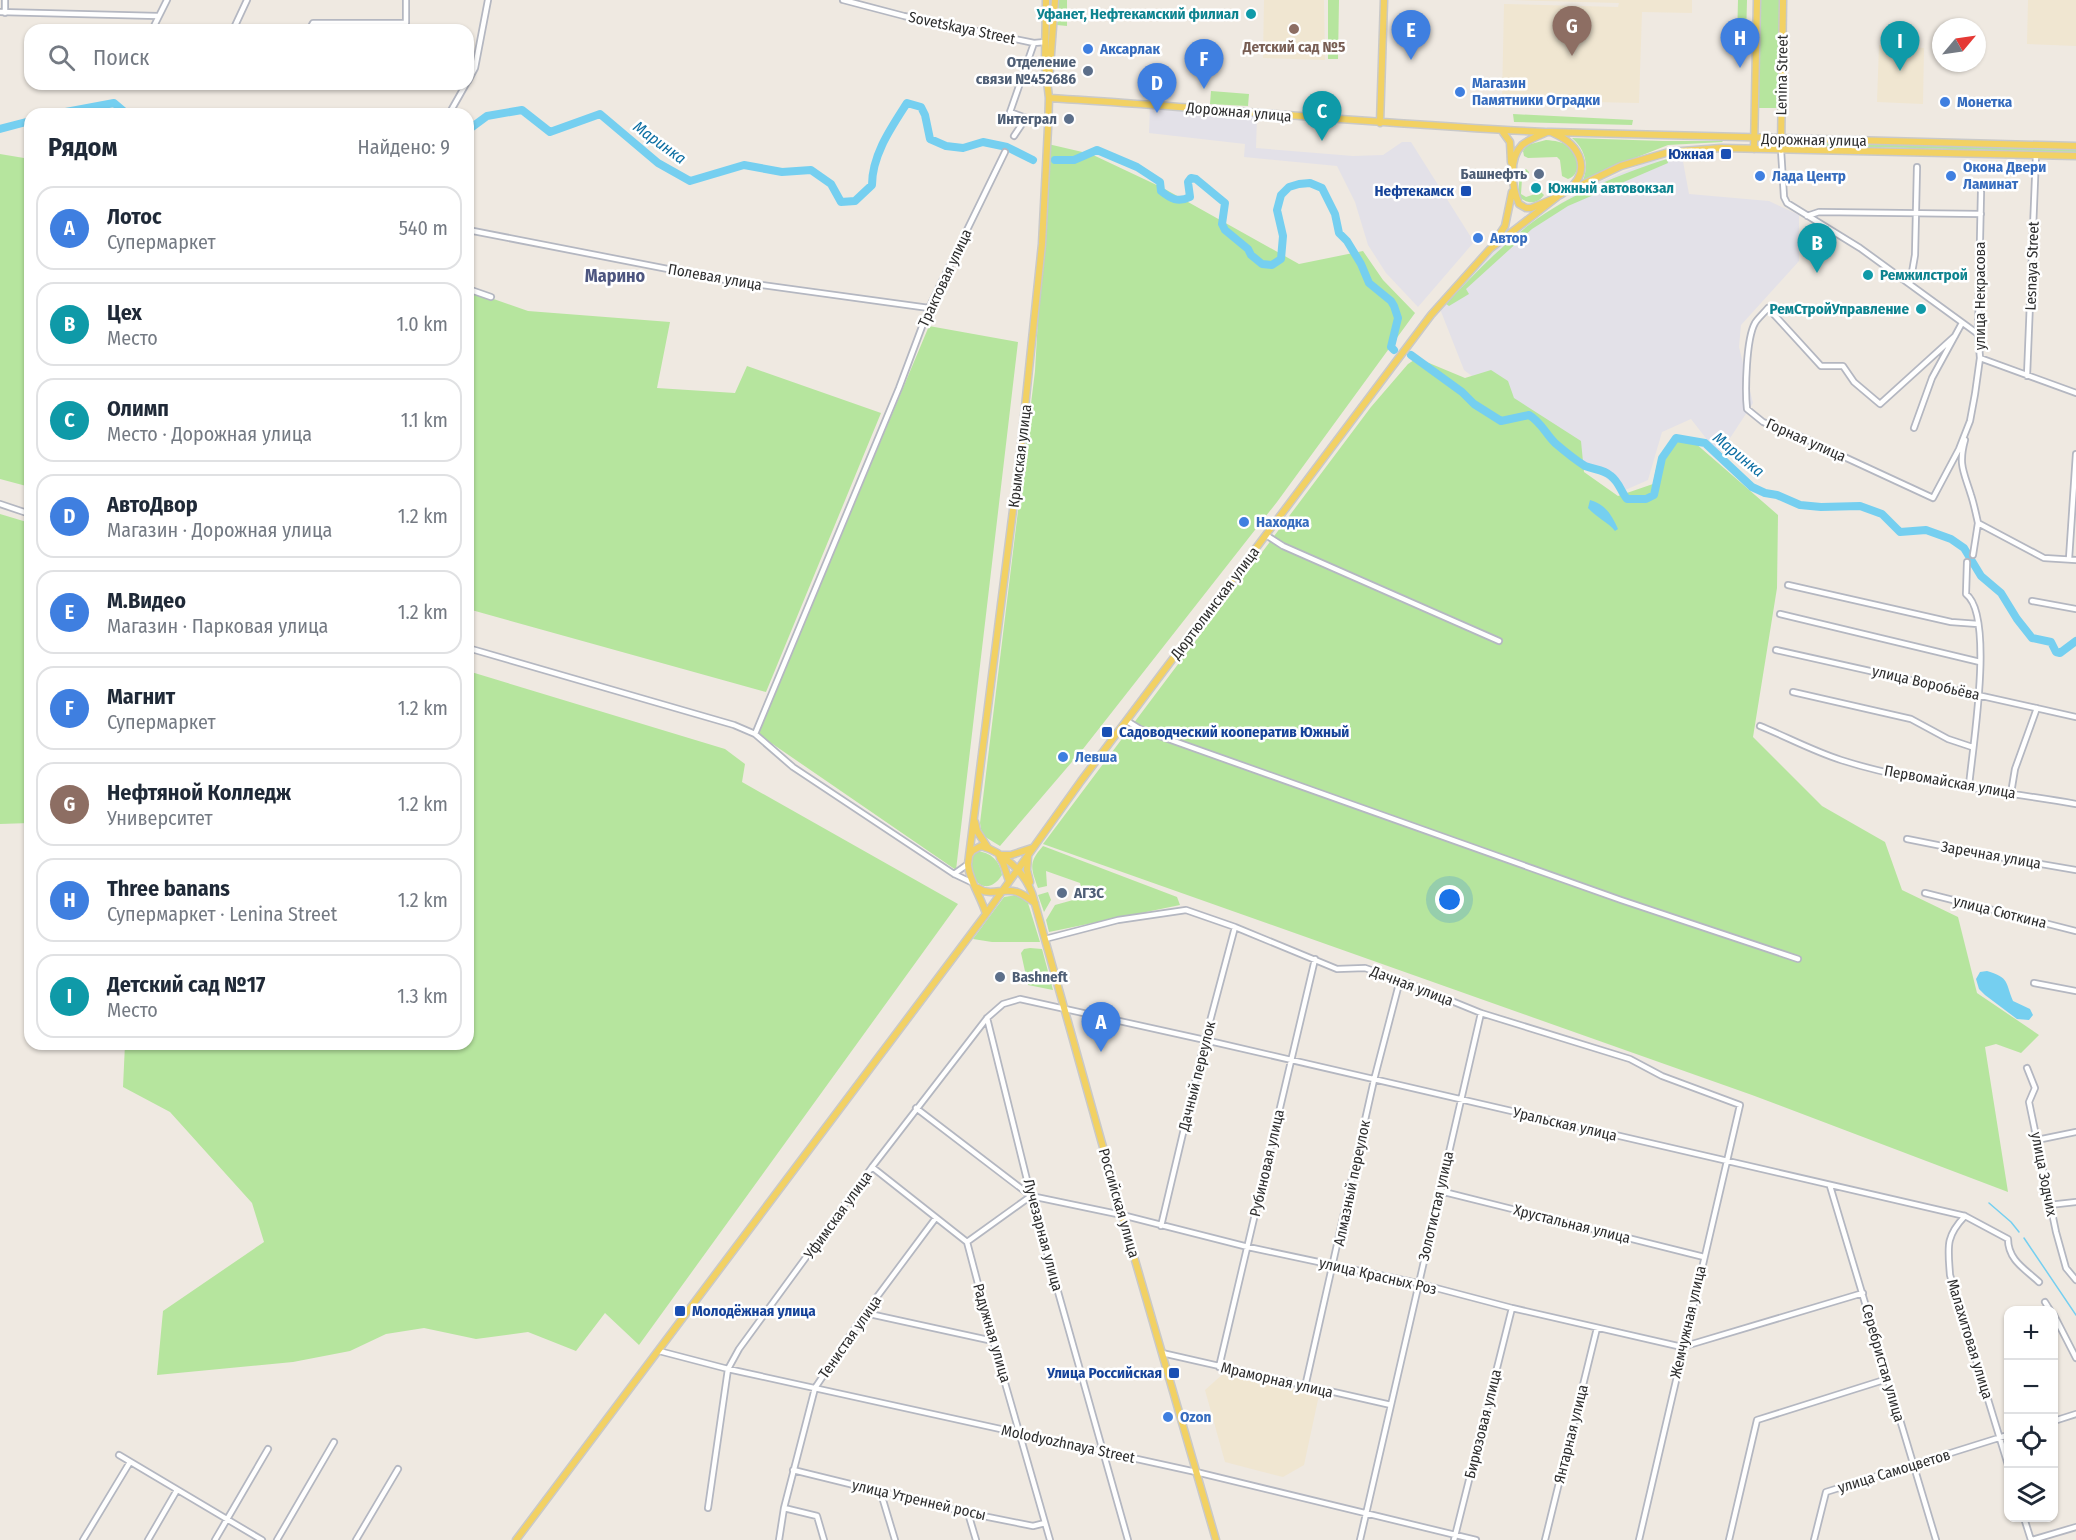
<!DOCTYPE html>
<html lang="ru">
<meta charset="utf-8">
<style>
body{margin:0;font-family:"Fira Sans Condensed",sans-serif;background:#f6f6f7;color:#1f2937}
.controls{position:absolute;right:18px;bottom:18px;display:grid;overflow:hidden;border-radius:12px;box-shadow:0 2px 4px #0004}
.controls button{width:54px;height:54px;display:grid;place-items:center;padding:0;border:0;border-bottom:2px solid #e0e1e3;background:#fff;color:#1f2937;font:30px sans-serif}
.compass{position:absolute;left:1932px;top:18px;width:54px;height:54px;border-radius:50%;background:#fff;box-shadow:0 2px 4px #0004;rotate:61deg}
.you{position:absolute;left:1450px;top:900px;width:21px;height:21px;margin:-15px;border:4px solid #fff;border-radius:50%;background:#1a73e8;box-shadow:0 0 0 9px #1a73e833}
.badge{display:grid;place-items:center;width:39px;height:39px;border-radius:50%;background:#4264fb;color:#fff;font-size:20px;font-weight:700}
.pin{position:absolute;translate:-50% -50px;filter:drop-shadow(0 2px 3px #0008)}
.pin::after{content:'';position:absolute;top:32px;width:21px;height:18px;background:inherit;clip-path:polygon(0 0,100% 0,50% 100%)}
.list{margin:0;padding:0;list-style:none}
h2{display:flex;justify-content:space-between;align-items:center;height:78px;margin:0;padding:0 24px;font-size:26px}
h2 small{font-size:20px;font-weight:400;color:#747a83}
.list li{display:grid;grid-template-columns:39px 1fr auto;gap:18px;align-items:center;box-sizing:border-box;height:84px;margin:0 12px 12px;padding:0 12px;border:2px solid #e0e1e3;border-radius:18px}
.list b{display:block;font-size:22px;white-space:nowrap}
.list p{margin:0;font-size:20px;white-space:nowrap;color:#747a83}
.list em{font-size:20px;font-style:normal;color:#747a83}
.icon{flex:none;width:33px;height:33px;fill:none;stroke:currentColor;stroke-width:2;stroke-linecap:round;stroke-linejoin:round}
.map{position:relative;flex:none;width:2076px;height:1540px;overflow:hidden}
.search{position:absolute;background:#fff;box-shadow:0 2px 4px #0004;left:24px;top:24px;width:450px;height:66px;display:flex;align-items:center;gap:15px;box-sizing:border-box;padding:0 21px;border-radius:18px;color:#747a83;font-size:22px}
.panel{position:absolute;background:#fff;box-shadow:0 2px 4px #0004;left:24px;top:108px;width:450px;height:942px;border-radius:18px}
.map>svg:first-child{display:block}
</style>
<div class="map">
<svg width="2076" height="1540" viewBox="0 0 2076 1540">
<rect width="100%" height="100%" fill="#efe9e1"/>
<!-- industrial -->
<path fill="#e3e1e8" d="M1150,107L1257,117L1256,148L1353,156L1383,155L1402,142H1411L1474,242L1418,307L1386,273L1368,245L1355,202L1337,166L1244,157L1245,144L1149,133Z
M1682,156L1689,194L1769,201L1799,215V261L1741,325L1739,347L1753,403L1719,455L1691,419L1662,432L1648,480L1623,491L1464,370L1440,309L1473,270L1524,226L1589,186L1648,162Z"/>
<!-- education -->
<path fill="#f0e6d1" d="M1264,0H1324L1325,60L1263,58Z
M1510,0H1692V13L1642,12L1639,103L1502,100L1504,4L1618,7L1619,3Z
M2028,0H2076V46L2027,44Z
M1879,45L1924,48L1923,104L1877,102Z
M1224,1373L1319,1395L1304,1465L1283,1477L1225,1462L1205,1390Z"/>
<!-- green -->
<path fill="#b6e59e" d="M1058,0H1067V26L1057,25Z
M1328,0H1339L1338,59H1328Z
M1738,0H1747L1746,40H1737Z
M1760,0H1780L1778,108H1757Z
M1211,91L1249,94L1248,106L1210,104Z
M1513,114L1633,120L1632,125L1514,122Z
M1572,138L1663,141H1722L1723,142L1668,145L1612,167L1582,182C1590,166 1585,149 1572,138Z
M1546,140C1555,141 1562,141 1569,147C1579,156 1582,174 1568,179L1562,176L1560,160L1557,157L1528,158L1524,156L1523,151L1527,145Z
M1787,142L2076,150V152L1787,145Z
M1048,144L1091,154L1163,188L1299,264L1363,251L1383,280L1415,313L1277,502L1083,749L1000,846L982,835L980,823L1035,371Z
M0,154L30,159V487L0,479Z
M1667,159L1668,163L1568,206L1532,229L1466,289L1469,294L1449,306L1446,304C1472,276 1499,248 1530,224C1570,194 1620,174 1667,159Z
M1526,169L1529,172L1528,175L1522,179L1521,194L1526,197L1541,192L1544,195C1537,205 1527,204 1518,196L1520,172Z
M468,290L528,311L670,322L657,388L735,393L747,366L881,413L766,692L468,609Z
M929,326L1018,342L956,870L758,734Z
M1417,358L1465,378L1491,370L1508,381L1514,398L1581,441L1584,472L1618,496L1653,484C1659,455 1658,450 1687,436L1778,515L1777,588L1753,737L1822,806L1885,842L1902,890L1958,917L1977,993L2039,1035L2021,1053L1996,1044L1985,1047L2008,1192L1752,1095L1043,844L1371,407L1408,364Z
M0,514L30,523V823L0,824Z
M468,671L725,749L745,764L742,782L958,904L639,1345L605,1313L576,1351L528,1332L476,1339L424,1328L386,1334L350,1351L293,1362L157,1375L163,1311L264,1242L252,1203L170,1112L123,1087L125,1044H468Z
M1043,846L1177,897L1180,905L1049,932L1046,920L1055,905L1084,897L1080,883L1046,871L1047,886L1038,888C1031,868 1028,863 1043,846Z
M976,851C991,852 1000,861 1002,875C982,906 958,864 976,851Z
M1048,892L1051,900L1044,912L1038,895Z
M1017,895L1028,903L1040,942H992L973,939L1004,897Z
M1030,948L1042,949L1053,990L1028,985L1021,953L1024,949Z"/>
<!-- water -->
<path fill="#75cff0" d="M1590,500C1605,504 1612,515 1618,529L1615,531C1608,522 1597,518 1588,508Z
M1987,971C2010,978 2005,982 2013,1001L2030,1009L2033,1015L2029,1020L2017,1019L1985,995L1979,989L1976,979L1980,972Z"/>
<g fill="none" stroke-linecap="round" stroke-linejoin="round">
<!-- stream -->
<path stroke="#75cff0" stroke-width="1.5" d="M1989,1203L2011,1222L2019,1232
M2024,1238L2076,1315"/>
<!-- river -->
<path stroke="#75cff0" stroke-width="8" d="M55,114L114,103L127,114
M0,129L30,121
M468,130L487,116L522,110L550,132L600,114L658,163L690,181L744,165L782,172L811,170L831,184L841,202L855,201L872,185C872,155 891,128 907,103L921,107L925,115L930,139L946,146L963,148L983,142L1007,147L1033,160
M1055,160H1074L1097,150L1137,167L1160,182L1161,191C1171,199 1178,203 1190,197L1188,182L1191,178L1196,179L1225,203L1222,224L1225,230L1248,249L1251,255L1262,264L1272,265L1281,259L1283,236L1277,210L1281,195L1289,187L1299,184L1310,183L1322,188L1335,214L1339,233L1347,241L1361,264L1369,283L1391,301L1394,306L1398,318L1391,347L1394,350
M1411,355L1462,392L1474,404L1501,421L1529,415C1541,422 1545,433 1555,443C1562,449 1577,461 1585,466C1595,470 1603,469 1611,476C1619,482 1621,492 1627,499H1646L1654,495L1662,458L1676,438L1705,443L1752,487L1765,493L1777,495L1800,505L1821,507L1860,506L1882,514L1900,532L1926,530L1951,539L1964,548L1981,576L2001,593L2017,619L2032,638L2051,642L2056,652L2060,653L2076,641"/>
<!-- minor casing -->
<g stroke="#b4b7c1" stroke-width="8">
<path id="minor" d="M843,0L904,16L1034,43L1045,42
M0,12L158,16
M5,13V0
M152,30L167,0
M233,30L247,0
M309,30L313,23H406V0
M468,81L475,68L488,0
M449,114L466,84
M1014,136L1026,118L1010,112L1034,43
M1781,150L1784,197L1787,203L1860,248L1978,334
M1807,216L1819,212L1981,214
M468,230L719,279L929,308
M1910,284L1915,255L1917,167
M468,289L491,297
M1955,336L1880,404L1854,382L1843,366H1821L1768,308C1764,313 1758,318 1755,323C1746,339 1745,391 1747,409L1763,422L1799,436L1933,498L1959,449L1970,421L1975,394L1980,358L1978,334L1981,192
M1980,358L2076,393
M2027,376L2036,155
M1914,428L1932,378L1962,323
M1965,440C1958,465 1964,472 1971,495C1974,504 1976,514 1978,523L2044,558L2076,560
M0,504L30,514
M1266,535L1283,546L1499,641
M1973,555L1978,523
M2069,559L2076,454
M1967,562L1966,594C1995,616 1972,751 1969,786
M1788,585L1951,622L1978,624
M2032,601L2076,609
M1780,614L1980,662
M468,648L734,725L755,734L793,767L954,874L973,883
M1776,650L2076,717
M1793,692L1911,719L1948,739L1972,747
M1127,721L1140,729L1621,900L1798,959
M1760,726C1787,737 1813,751 1841,760C1916,784 1998,790 2076,804
M755,734L899,388L929,308L1005,152
M2011,793L2015,769L2037,708
M1907,839L1982,854L2076,870
M954,874L968,864
M1925,893L2076,931
M1045,939L1118,920L1186,910L1235,927L1337,969L1365,968L1400,980L1481,1013L1630,1059L1662,1076L1740,1105L1639,1540
M2034,983L2076,991
M987,1018L1031,1196L1128,1540
M2027,1068L2035,1088L2029,1102L2056,1232L2066,1268L2076,1280
M916,1108L1031,1196L1122,1215L1248,1247L1417,1283L1512,1308L1682,1347L1863,1293
M2037,1140L2076,1132
M872,1167L967,1242L993,1341L1050,1540
M1830,1186L1936,1540
M1440,1191L1704,1257
M2049,1205L2076,1202
M1965,1216C1945,1237 1948,1247 1950,1275L2008,1465
M1161,1226L1205,1040L1235,927
M967,1242L1031,1196
M2045,1302L2050,1310
M865,1313L993,1341
M2054,1315L2076,1358
M659,1351L728,1369L1196,1472L1476,1540
M1162,1353L1391,1405
M1219,1367L1315,959
M1305,1387L1374,1080L1400,980
M2054,1421L2076,1414
M119,1455L262,1540
M793,1470L968,1513L1033,1526L1045,1523
M880,1490L895,1540
M708,1508L728,1369L739,1349L872,1167L987,1018L1003,1004L1020,999L1205,1040L1965,1216L2008,1239C2008,1260 2025,1269 2039,1282
M784,1508L817,1516L824,1540
M968,1513L976,1540
M2024,1518L2031,1540
M83,1540L130,1462
M148,1540L177,1490
M215,1540L268,1449
M277,1540L334,1442
M356,1540L398,1469
M779,1540L784,1508L815,1388L865,1313L935,1219
M1360,1540L1481,1013
M1454,1540L1512,1308
M1545,1540L1597,1328
M1729,1540L1757,1420L1887,1379
M1814,1540L1826,1492L2008,1435
M2032,1540L2076,1527"/>
</g>
<!-- major casing -->
<g stroke="#c9c9c9" stroke-width="9">
<path id="major" d="M1049,80L1055,0
M1049,98C1214,108 1379,124 1545,132
M1380,123L1384,0
M1502,131L1510,142L1511,162
M1551,132C1564,138 1573,143 1579,156C1591,186 1552,200 1531,208H1526L1519,204C1512,188 1508,159 1522,145C1529,139 1539,136 1547,132H1551C1726,137 1901,142 2076,146
M1754,149L1757,0
M1781,150L1783,0
M1569,191L1621,166L1669,152L1721,148L2076,156
M1495,241L1505,226L1512,192
M975,822L977,831L988,848
M970,854L972,851L981,846C1003,852 1024,872 1032,893L1122,1215L1216,1540
M999,855H1011L1032,848
M1028,856L1027,870L1030,882
M1000,858L1003,863L1009,881
M978,888C990,897 1004,887 1017,892C1024,894 1029,899 1035,903
M986,914C982,899 968,878 968,864L1020,455L1042,244L1048,128L1049,98L1045,64L1046,0
M516,1540L986,914L1081,781L1431,315L1490,249L1557,197"/>
</g>
<!-- minor -->
<use href="#minor" stroke="#fff" stroke-width="4.5"/>
<!-- major -->
<use href="#major" stroke="#f2d163" stroke-width="6"/>
</g>
<!-- markers -->
<g fill="#0f9aa8" stroke="#fff" stroke-width="2">
<circle cx="1251" cy="14" r="6"/>
<circle cx="1536" cy="188" r="6"/>
<circle cx="1868" cy="275" r="6"/>
<circle cx="1921" cy="309" r="6"/>
</g>
<circle fill="#8d6e63" stroke="#fff" stroke-width="2" cx="1294" cy="29" r="6"/>
<g fill="#3f7fe0" stroke="#fff" stroke-width="2">
<circle cx="1088" cy="49" r="6"/>
<circle cx="1460" cy="92" r="6"/>
<circle cx="1945" cy="102" r="6"/>
<circle cx="1760" cy="176" r="6"/>
<circle cx="1951" cy="176" r="6"/>
<circle cx="1478" cy="238" r="6"/>
<circle cx="1244" cy="522" r="6"/>
<circle cx="1063" cy="757" r="6"/>
<circle cx="1168" cy="1417" r="6"/>
</g>
<g fill="#5c6f8a" stroke="#fff" stroke-width="2">
<circle cx="1088" cy="71" r="6"/>
<circle cx="1069" cy="119" r="6"/>
<circle cx="1539" cy="174" r="6"/>
<circle cx="1062" cy="893" r="6"/>
<circle cx="1000" cy="977" r="6"/>
</g>
<g fill="#1a4fb4" stroke="#fff" stroke-width="2">
<rect x="1720" y="148" width="12" height="12" rx="3"/>
<rect x="1460" y="185" width="12" height="12" rx="3"/>
<rect x="1101" y="726" width="12" height="12" rx="3"/>
<rect x="674" y="1305" width="12" height="12" rx="3"/>
<rect x="1168" y="1367" width="12" height="12" rx="3"/>
</g>
<g text-anchor="middle" stroke-width="5" stroke-linejoin="round" paint-order="stroke">
<!-- culture labels -->
<g font-size="15" font-weight="bold" fill="#0d838f" stroke="#fff" text-anchor="end">
<text x="1239" y="19">Уфанет, Нефтекамский филиал</text>
<text x="1548" y="193" text-anchor="start">Южный автовокзал</text>
<text x="1880" y="280" text-anchor="start">Ремжилстрой</text>
<text x="1909" y="314">РемСтройУправление</text>
</g>
<!-- street labels -->
<g font-size="15" fill="#2e2e2e" stroke="#fff">
<text transform="translate(962 28) rotate(12)" y="5">Sovetskaya Street</text>
<text transform="translate(1782 75) rotate(-89)" y="5">Lenina Street</text>
<text transform="translate(1239 112) rotate(5)" y="5">Дорожная улица</text>
<text transform="translate(1814 140) rotate(1)" y="5">Дорожная улица</text>
<text transform="translate(2032 266) rotate(-88)" y="5">Lesnaya Street</text>
<text transform="translate(715 277) rotate(10)" y="5">Полевая улица</text>
<text transform="translate(945 278) rotate(-65)" y="5">Трактовая улица</text>
<text transform="translate(1980 296) rotate(-90)" y="5">улица Некрасова</text>
<text transform="translate(1806 440) rotate(24)" y="5">Горная улица</text>
<text transform="translate(1020 456) rotate(-83)" y="5">Крымская улица</text>
<text transform="translate(1215 603) rotate(-53)" y="5">Дюртюлинская улица</text>
<text transform="translate(1926 683) rotate(13)" y="5">улица Воробьёва</text>
<text transform="translate(1950 782) rotate(10)" y="5">Первомайская улица</text>
<text transform="translate(1991 855) rotate(10)" y="5">Заречная улица</text>
<text transform="translate(2000 912) rotate(14)" y="5">улица Сюткина</text>
<text transform="translate(1412 986) rotate(21)" y="5">Дачная улица</text>
<text transform="translate(1197 1076) rotate(-76)" y="5">Дачный переулок</text>
<text transform="translate(1565 1124) rotate(13)" y="5">Уральская улица</text>
<text transform="translate(1267 1163) rotate(-77)" y="5">Рубиновая улица</text>
<text transform="translate(2044 1174) rotate(79)" y="5">улица Зодчих</text>
<text transform="translate(1352 1183) rotate(-78)" y="5">Алмазный переулок</text>
<text transform="translate(1119 1203) rotate(74)" y="5">Российская улица</text>
<text transform="translate(1436 1206) rotate(-77)" y="5">Золотистая улица</text>
<text transform="translate(838 1215) rotate(-54)" y="5">Уфимская улица</text>
<text transform="translate(1572 1224) rotate(14)" y="5">Хрустальная улица</text>
<text transform="translate(1043 1235) rotate(75)" y="5">Лучезарная улица</text>
<text transform="translate(1378 1276) rotate(13)" y="5">улица Красных Роз</text>
<text transform="translate(1688 1322) rotate(-77)" y="5">Жемчужная улица</text>
<text transform="translate(992 1333) rotate(74)" y="5">Радужная улица</text>
<text transform="translate(850 1337) rotate(-55)" y="5">Тенистая улица</text>
<text transform="translate(1970 1339) rotate(73)" y="5">Малахитовая улица</text>
<text transform="translate(1883 1363) rotate(74)" y="5">Серебристая улица</text>
<text transform="translate(1277 1380) rotate(13)" y="5">Мраморная улица</text>
<text transform="translate(1483 1424) rotate(-76)" y="5">Бирюзовая улица</text>
<text transform="translate(1571 1434) rotate(-76)" y="5">Янтарная улица</text>
<text transform="translate(1068 1444) rotate(12)" y="5">Molodyozhnaya Street</text>
<text transform="translate(1894 1471) rotate(-17)" y="5">улица Самоцветов</text>
<text transform="translate(919 1500) rotate(13)" y="5">улица Утренней росы</text>
</g>
<!-- education labels -->
<g font-size="15" font-weight="bold" fill="#785e54" stroke="#fff">
<text x="1294" y="52">Детский сад №5</text>
</g>
<!-- shop labels -->
<g font-size="15" font-weight="bold" fill="#366cbe" stroke="#fff" text-anchor="start">
<text x="1100" y="54">Аксарлак</text>
<text x="1472" y="88">Магазин<tspan x="1472" dy="17">Памятники Оградки</tspan></text>
<text x="1957" y="107">Монетка</text>
<text x="1963" y="172">Окона Двери<tspan x="1963" dy="17">Ламинат</tspan></text>
<text x="1772" y="181">Лада Центр</text>
<text x="1490" y="243">Автор</text>
<text x="1256" y="527">Находка</text>
<text x="1075" y="762">Левша</text>
<text x="1180" y="1422">Ozon</text>
</g>
<!-- service labels -->
<g font-size="15" font-weight="bold" fill="#4e5e75" stroke="#fff" text-anchor="end">
<text x="1076" y="67">Отделение<tspan x="1076" dy="17">связи №452686</tspan></text>
<text x="1057" y="124">Интеграл</text>
<text x="1527" y="179">Башнефть</text>
<text x="1074" y="898" text-anchor="start">АГЗС</text>
<text x="1012" y="982" text-anchor="start">Bashneft</text>
</g>
<!-- transit labels -->
<g font-size="15" font-weight="bold" fill="#164399" stroke="#fff" text-anchor="end">
<text x="1714" y="159">Южная</text>
<text x="1454" y="196">Нефтекамск</text>
<text x="1119" y="737" text-anchor="start">Садоводческий кооператив Южный</text>
<text x="692" y="1316" text-anchor="start">Молодёжная улица</text>
<text x="1162" y="1378">Улица Российская</text>
</g>
<!-- water labels -->
<g font-size="16" font-style="italic" fill="#0d6fa3" stroke="#fff">
<text transform="translate(660 142) rotate(36)" y="6">Маринка</text>
<text transform="translate(1739 454) rotate(39)" y="6">Маринка</text>
</g>
<!-- quarter labels -->
<g font-size="18" font-weight="bold" fill="#4d5680" stroke="#fff">
<text x="615" y="282">Марино</text>
</g>
</g>
</svg>
<div class="controls">
<button>+</button>
<button>−</button>
<button><svg class="icon" aria-label="locate" viewBox="0 0 24 24"><circle cx="12" cy="12" r="6"/><path d="M12 2v4M12 18v4M2 12h4M18 12h4"/></svg></button>
<button><svg class="icon" aria-label="layers" viewBox="0 0 24 24"><path d="M12 4l9 5-9 5-9-5zM3 14l9 5 9-5"/></svg></button>
</div>
<svg class="compass" viewBox="-18 -18 36 36"><path d="M0-13l5 13h-10z" fill="#e53935"/><path d="M0 13l5-13h-10z" fill="#747a83"/></svg>
<div class="you"></div>
<div class="pin badge" style="left:1101px;top:1052px;background:#3f7fe0">A</div>
<div class="pin badge" style="left:1817px;top:273px;background:#0f9aa8">B</div>
<div class="pin badge" style="left:1322px;top:141px;background:#0f9aa8">C</div>
<div class="pin badge" style="left:1157px;top:113px;background:#3f7fe0">D</div>
<div class="pin badge" style="left:1411px;top:60px;background:#3f7fe0">E</div>
<div class="pin badge" style="left:1204px;top:89px;background:#3f7fe0">F</div>
<div class="pin badge" style="left:1572px;top:56px;background:#8d6e63">G</div>
<div class="pin badge" style="left:1740px;top:68px;background:#3f7fe0">H</div>
<div class="pin badge" style="left:1900px;top:71px;background:#0f9aa8">I</div>
<div class="search"><svg class="icon" aria-label="search" viewBox="0 0 24 24"><circle cx="10" cy="10" r="6"/><path d="M15 15l6 6"/></svg>Поиск</div>
<section class="panel">
<h2>Рядом<small>Найдено: 9</small></h2>
<ul class="list">
<li><span class="badge" style="background:#3f7fe0">A</span><div><b>Лотос</b><p>Супермаркет</p></div><em>540 m</em></li>
<li><span class="badge" style="background:#0f9aa8">B</span><div><b>Цех</b><p>Место</p></div><em>1.0 km</em></li>
<li><span class="badge" style="background:#0f9aa8">C</span><div><b>Олимп</b><p>Место · Дорожная улица</p></div><em>1.1 km</em></li>
<li><span class="badge" style="background:#3f7fe0">D</span><div><b>АвтоДвор</b><p>Магазин · Дорожная улица</p></div><em>1.2 km</em></li>
<li><span class="badge" style="background:#3f7fe0">E</span><div><b>М.Видео</b><p>Магазин · Парковая улица</p></div><em>1.2 km</em></li>
<li><span class="badge" style="background:#3f7fe0">F</span><div><b>Магнит</b><p>Супермаркет</p></div><em>1.2 km</em></li>
<li><span class="badge" style="background:#8d6e63">G</span><div><b>Нефтяной Колледж</b><p>Университет</p></div><em>1.2 km</em></li>
<li><span class="badge" style="background:#3f7fe0">H</span><div><b>Three banans</b><p>Супермаркет · Lenina Street</p></div><em>1.2 km</em></li>
<li><span class="badge" style="background:#0f9aa8">I</span><div><b>Детский сад №17</b><p>Место</p></div><em>1.3 km</em></li>
</ul>
</section>
</div>
